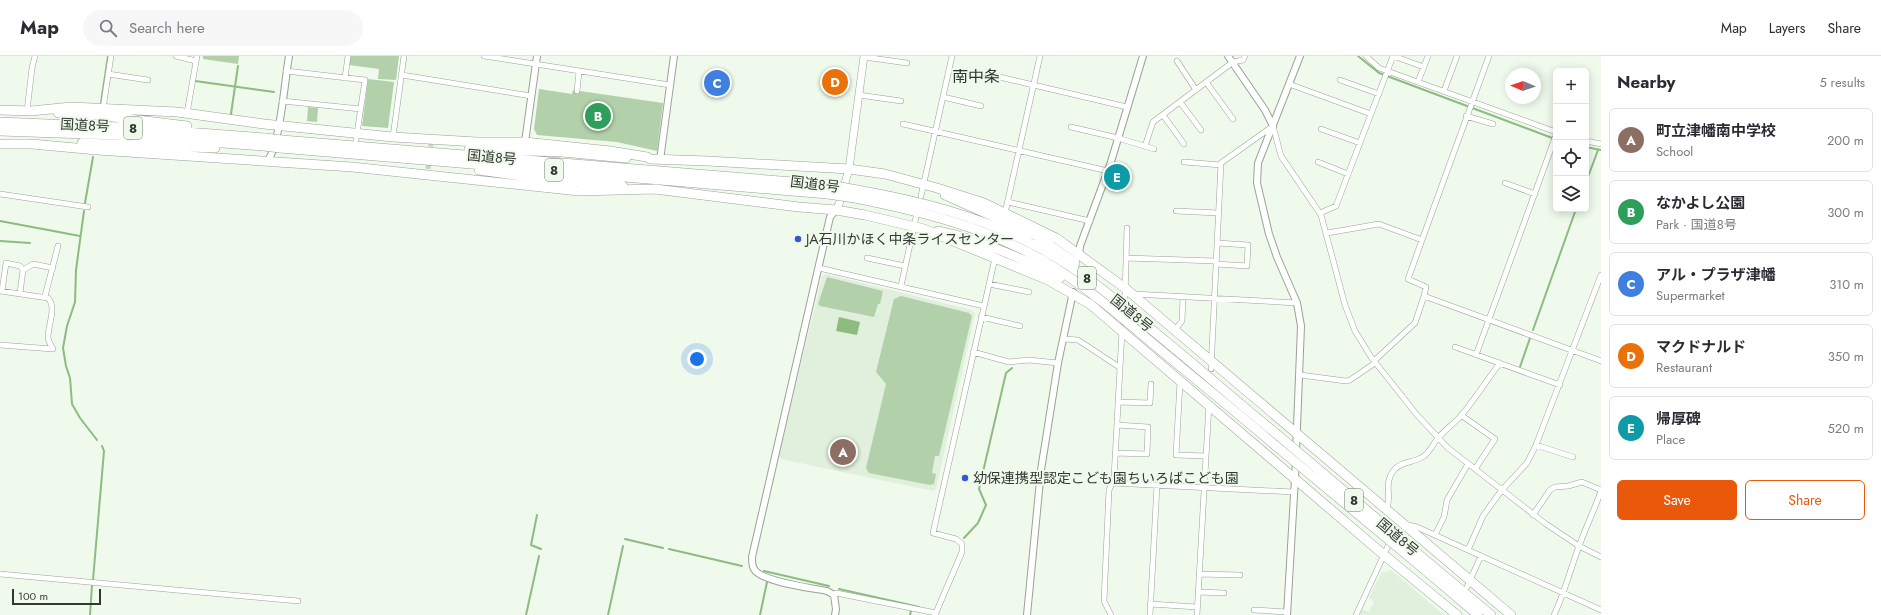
<!DOCTYPE html>
<meta charset="utf-8">
<style>
body{margin:0;font-family:Jost,"Noto Sans JP",sans-serif;background:#f7f7f7;color:#2b2b33}
.controls{position:absolute;right:12px;top:12px;display:grid;overflow:hidden;border-radius:6px;box-shadow:0 2px 10px #0003}
.controls button{width:36px;height:36px;display:grid;place-items:center;padding:0;border:0;border-bottom:1px solid #e1e1e2;background:#fff;color:#2b2b33;font:20px sans-serif}
.compass{position:absolute;left:1505px;top:12px;width:36px;height:36px;border-radius:50%;background:#fff;box-shadow:0 2px 10px #0003;rotate:272deg}
.scale{position:absolute;left:12px;bottom:10px;width:89px;box-sizing:border-box;padding-left:4px;border:2px solid #343833;border-top:0;font-size:11px;line-height:14px;white-space:nowrap;color:#343833;-webkit-text-stroke:3px #effaec;paint-order:stroke}
.you{position:absolute;left:697px;top:303px;width:14px;height:14px;margin:-10px;border:3px solid #fff;border-radius:50%;background:#1a73e8;box-shadow:0 0 0 6px #1a73e833}
.badge{display:grid;place-items:center;width:26px;height:26px;border-radius:50%;background:#ea580c;color:#fff;font-size:13px;font-weight:700}
.pin{position:absolute;translate:-50% -50%;border:2px solid #fff;box-shadow:0 1px 4px #0006}
.list{margin:0;padding:0;list-style:none}
h2{display:flex;justify-content:space-between;align-items:center;height:52px;margin:0;padding:0 16px;font-size:17px}
h2 small{font-size:13px;font-weight:400;color:#7c7c81}
.list li{display:grid;grid-template-columns:26px 1fr auto;gap:12px;align-items:center;box-sizing:border-box;height:64px;margin:0 8px 8px;padding:0 8px;border:1px solid #e1e1e2;border-radius:6px}
.list b{display:block;font-size:15px;white-space:nowrap}
.list p{margin:0;font-size:13px;white-space:nowrap;color:#7c7c81}
.list em{font-size:13px;font-style:normal;color:#7c7c81}
.actions{display:flex;gap:8px;padding:12px 16px}
.actions a{flex:1;padding:9px 0;border:1px solid #ea580c;border-radius:6px;text-align:center;font-size:14px;color:#ea580c}
.actions .main{background:#ea580c;color:#fff}
.icon{flex:none;width:22px;height:22px;fill:none;stroke:currentColor;stroke-width:2;stroke-linecap:round;stroke-linejoin:round}
.map{position:relative;flex:none;width:1601px;height:559px;overflow:hidden}
header{display:flex;align-items:center;gap:24px;box-sizing:border-box;height:56px;padding:0 20px;background:#fff;border-bottom:1px solid #e1e1e2}
header strong{font-size:19px}
nav{display:flex;gap:22px;margin-inline-start:auto;font-size:14px}
.search{width:280px;height:36px;background:#f7f7f7;display:flex;align-items:center;gap:10px;box-sizing:border-box;padding:0 14px;border-radius:22px;color:#7c7c81;font-size:15px}
main{display:flex}
aside{flex:1;background:#fff}
.map>svg:first-child{display:block}
</style>
<header>
<strong>Map</strong>
<div class="search"><svg class="icon" aria-label="search" viewBox="0 0 24 24"><circle cx="10" cy="10" r="6"/><path d="M15 15l6 6"/></svg>Search here</div>
<nav><a>Map</a><a>Layers</a><a>Share</a></nav>
</header>
<main>
<div class="map">
<svg width="1601" height="559" viewBox="0 0 1601 559">
<rect width="100%" height="100%" fill="#effaec"/>
<!-- built -->
<path fill="#e0f0dc" d="M826,218L972,254L975,258L936,433L933,435L781,403L779,400L822,220Z
M1391,514L1444,559H1360L1362,553L1369,556L1374,546L1369,542L1381,517Z"/>
<!-- green -->
<path fill="#b2d0aa" d="M203,0H239L238,8L203,3Z
M351,0H399L396,24L378,23L379,13L349,9Z
M368,23L394,26L388,72L362,70Z
M539,33L572,38L573,34L663,47L657,95L617,86L537,79L534,73Z
M308,51L318,52L317,66L307,65Z
M827,221L883,235L880,248H878L874,261L820,250L818,248Z
M901,240L969,257L972,260L939,400H935L932,417L936,418L934,428L930,429L869,417L866,412L886,328L876,316L894,243Z"/>
<!-- water -->
<path fill="#8ebb80" d="M839,261L860,266L857,279L836,275Z"/>
<g fill="none" stroke-linecap="round" stroke-linejoin="round">
<!-- stream -->
<path stroke="#8ebb80" stroke-width="2" d="M1358,0L1379,17L1555,83
M195,25L274,36
M101,47L108,0
M231,58L238,10
M1586,91L1601,94
M1586,126L1598,94
M85,147L93,101
M84,155L76,214L75,246L67,270L63,292L66,310L70,322L72,348L80,362L97,384
M0,165L80,180
M0,185L30,187
M1533,274L1576,153
M1520,311L1530,282
M537,459L531,489L541,493
M964,482L978,467L986,449L979,433L1006,317L1012,312
M625,483L663,492
M669,493L742,510
M764,515L829,530
M93,524L104,395L102,390
M839,533L919,551
M90,559L92,529
M526,559L539,500
M608,559L623,490
M760,559L767,526
M910,559L911,555"/>
<!-- minor-tunnel -->
<path stroke="#cad3c7" stroke-width="5" stroke-dasharray="5 2.5" stroke-linecap="butt" d="M428,113L431,88
M1122,270L1125,240"/>
<!-- minor casing -->
<g stroke="#99a396" stroke-width="6">
<path id="minor" d="M176,0L196,5
M484,0L670,29
M1366,0L1379,12L1556,76
M1393,0L1424,11
M864,1L907,7
M1177,5L1196,34
M286,15L365,24L356,84
M108,18L148,24
M402,19L531,40
M995,20L1127,51
M345,22L348,0
M1340,24L1379,38
M1206,26L1233,63
M1418,26L1428,0
M1289,28L1371,58
M577,35L579,16
M1444,35L1457,0
M859,39L901,45
M943,41L981,50
M282,45L361,53
M1180,46L1201,74
M103,53L111,0
M27,55L32,12L35,0
M187,57L197,0
M1163,59L1184,88
M1466,60L1493,68
M903,68L1108,115
M1071,71L1118,82L1154,93
M1321,73L1360,87
M393,81L404,0
M1586,85L1601,88
M1145,90L1153,66L1233,6L1243,4L1245,0
M1184,106L1221,109
M1318,106L1348,118
M1505,127L1535,138
M0,138L88,151
M921,140L952,0
M1008,146L1090,165
M1176,155L1218,157
M1005,157L1040,0
M1320,157L1336,150L1393,0
M1327,177L1379,168L1422,184L1489,0
M1422,184L1408,223L1426,231L1424,240L1601,305
M867,202L905,210
M1126,202L1216,205
M1216,208L1247,210L1248,189L1217,187
M819,212L984,250
M989,228L1029,236
M901,230L916,161
M0,235L48,242C57,251 48,269 48,281C48,285 51,289 53,293L0,289
M2,235L6,207L20,210L23,214
M20,237L23,214L33,208L53,212
M1134,238L1297,247
M45,240L58,190
M1125,240L1127,172
M981,261L1020,270
M1174,275L1182,265L1183,241
M1063,283L1078,284L1119,311
M1455,291L1560,329
M973,296L1009,306L1029,304L1058,307
M1476,299L1556,79
M1374,305L1415,267L1424,240
M1211,313L1221,107L1273,70L1281,100L1321,159L1345,249L1355,275L1371,301L1417,359L1448,392L1546,468L1579,490L1601,501
M1300,319L1346,325L1350,324L1375,307
M1180,326L1176,399L1206,400
M1118,346L1150,347L1151,328
M1461,359L1495,383L1475,413
M1536,389L1573,401
M1115,397L1147,398L1148,371L1117,369
M1112,427L1294,436
M1387,452C1392,439 1383,428 1394,414C1401,405 1415,407 1424,400C1431,395 1433,387 1439,381C1445,374 1453,368 1459,362C1474,345 1486,325 1500,307
M1533,459L1550,434L1555,431L1568,430L1582,426L1601,434
M1408,469L1417,471L1601,554
M1435,479L1444,461L1447,444L1468,408
M1468,494L1483,460L1501,435L1527,407L1536,389L1601,219
M0,518L298,545
M1199,518L1240,519
M1467,531L1481,500
M1198,536L1224,537
M834,539L836,537L936,557
M1150,548L1197,551
M1254,554L1287,556
M935,559L962,496V488L956,483L933,477L995,202
M1111,559L1104,545L1109,434L1114,422L1122,275
M1150,559L1157,429
M1197,559L1209,348
M1356,559L1388,490
M1554,559C1564,538 1570,515 1578,493C1585,473 1594,455 1601,435"/>
</g>
<!-- tertiary casing -->
<g stroke="#99a396" stroke-width="8">
<path id="tertiary" d="M1228,0L1265,54L1273,70
M525,86L537,0
M268,104C280,88 285,23 289,0
M660,104L674,0
M1079,201L1080,190L1110,109L1143,0
M1296,396L1301,270L1297,247L1277,201L1269,178L1257,127L1258,107L1300,0
M835,559L836,553L834,539L827,535C812,532 761,526 754,513C752,510 752,504 752,501L830,161L836,154
M1027,559L1041,414L1058,307L1073,236
M1287,559L1296,405"/>
</g>
<!-- secondary casing -->
<g stroke="#99a396" stroke-width="8">
<path id="secondary" d="M836,154L839,148L849,113L864,0"/>
</g>
<!-- trunk casing -->
<g stroke="#99a396" stroke-width="10">
<path id="trunk" d="M0,54L31,55L71,51L177,56L264,68L393,81L477,86H525L610,95L647,101L650,103L708,105L849,113L885,118L937,132L984,147L1056,182L1125,232L1511,559
M58,57L96,59L187,70
M0,66L119,71L265,82
M0,75L116,79L264,90
M282,84L830,129
M82,87L215,92
M0,88H32L97,94L352,111L579,135L655,133L799,151L836,154L865,159L924,173L1048,224L1090,248L1384,499L1457,559
M280,92L828,138
M469,93L562,96L626,102
M479,114L529,121L623,130
M857,134C919,145 980,160 1036,190C1078,212 1115,243 1151,273C1194,308 1236,345 1279,380
M945,139L1037,180L1075,207
M855,142C920,155 986,171 1044,205C1083,228 1118,258 1152,287C1193,321 1235,355 1276,390
M938,175C981,184 1022,202 1060,222
M1430,508L1491,559
M1425,514L1478,559"/>
</g>
<!-- minor -->
<use href="#minor" stroke="#fff" stroke-width="5"/>
<!-- tertiary -->
<use href="#tertiary" stroke="#fff" stroke-width="6"/>
<!-- secondary -->
<use href="#secondary" stroke="#fff" stroke-width="7"/>
<!-- trunk -->
<use href="#trunk" stroke="#fff" stroke-width="9"/>
<!-- trunk-bridge casing -->
<g stroke="#99a396" stroke-width="10" stroke-linecap="butt">
<path id="trunk-bridge" d="M265,82L282,84
M264,90L280,92
M830,129L857,134
M828,138L855,142
M1279,380L1430,508
M1276,390L1425,514"/>
</g>
<!-- trunk-bridge -->
<use href="#trunk-bridge" stroke="#fff" stroke-width="9"/>
</g>
<!-- markers -->
<g fill="#3459c9" stroke="#effaec" stroke-width="1.5">
<circle cx="798" cy="183" r="4"/>
<circle cx="965" cy="422" r="4"/>
</g>
<g text-anchor="middle" stroke-width="4" stroke-linejoin="round" paint-order="stroke">
<!-- shield labels -->
<g fill="#effaec" stroke="#6c726a" stroke-width="1">
<rect x="124" y="61" width="18" height="22" rx="3"/>
<rect x="545" y="103" width="18" height="22" rx="3"/>
<rect x="1078" y="211" width="18" height="22" rx="3"/>
<rect x="1345" y="433" width="18" height="22" rx="3"/>
</g>
<g font-size="13" font-weight="bold" fill="#343833">
<text x="133" y="77">8</text>
<text x="554" y="119">8</text>
<text x="1087" y="227">8</text>
<text x="1354" y="449">8</text>
</g>
<!-- street labels -->
<g font-size="14" fill="#343833" stroke="#effaec">
<text transform="translate(85 69) rotate(3)" y="5">国道8号</text>
<text transform="translate(492 101) rotate(5)" y="5">国道8号</text>
<text transform="translate(815 128) rotate(7)" y="5">国道8号</text>
<text transform="translate(1132 257) rotate(39)" y="5">国道8号</text>
<text transform="translate(1398 481) rotate(40)" y="5">国道8号</text>
</g>
<!-- poi labels -->
<g font-size="14" fill="#343833" stroke="#effaec" text-anchor="start">
<text x="806" y="188">JA石川かほく中条ライスセンター</text>
<text x="973" y="427">幼保連携型認定こども園ちいろばこども園</text>
</g>
<!-- quarter labels -->
<g font-size="16" fill="#2f372c" stroke="#effaec">
<text x="976" y="26">南中条</text>
</g>
</g>
</svg>
<div class="controls">
<button>+</button>
<button>−</button>
<button><svg class="icon" aria-label="locate" viewBox="0 0 24 24"><circle cx="12" cy="12" r="6"/><path d="M12 2v4M12 18v4M2 12h4M18 12h4"/></svg></button>
<button><svg class="icon" aria-label="layers" viewBox="0 0 24 24"><path d="M12 4l9 5-9 5-9-5zM3 14l9 5 9-5"/></svg></button>
</div>
<svg class="compass" viewBox="-18 -18 36 36"><path d="M0-13l5 13h-10z" fill="#e53935"/><path d="M0 13l5-13h-10z" fill="#7c7c81"/></svg>
<div class="scale">100 m</div>
<div class="you"></div>
<div class="pin badge" style="left:843px;top:396px;background:#8d6e63">A</div>
<div class="pin badge" style="left:598px;top:60px;background:#2e9e5b">B</div>
<div class="pin badge" style="left:717px;top:27px;background:#3f7fe0">C</div>
<div class="pin badge" style="left:835px;top:26px;background:#e8710a">D</div>
<div class="pin badge" style="left:1117px;top:121px;background:#0f9aa8">E</div>
</div>
<aside>
<h2>Nearby<small>5 results</small></h2>
<ul class="list">
<li><span class="badge" style="background:#8d6e63">A</span><div><b>町立津幡南中学校</b><p>School</p></div><em>200 m</em></li>
<li><span class="badge" style="background:#2e9e5b">B</span><div><b>なかよし公園</b><p>Park · 国道8号</p></div><em>300 m</em></li>
<li><span class="badge" style="background:#3f7fe0">C</span><div><b>アル・プラザ津幡</b><p>Supermarket</p></div><em>310 m</em></li>
<li><span class="badge" style="background:#e8710a">D</span><div><b>マクドナルド</b><p>Restaurant</p></div><em>350 m</em></li>
<li><span class="badge" style="background:#0f9aa8">E</span><div><b>帰厚碑</b><p>Place</p></div><em>520 m</em></li>
</ul>
<div class="actions"><a class="main">Save</a><a>Share</a></div>
</aside>
</main>
